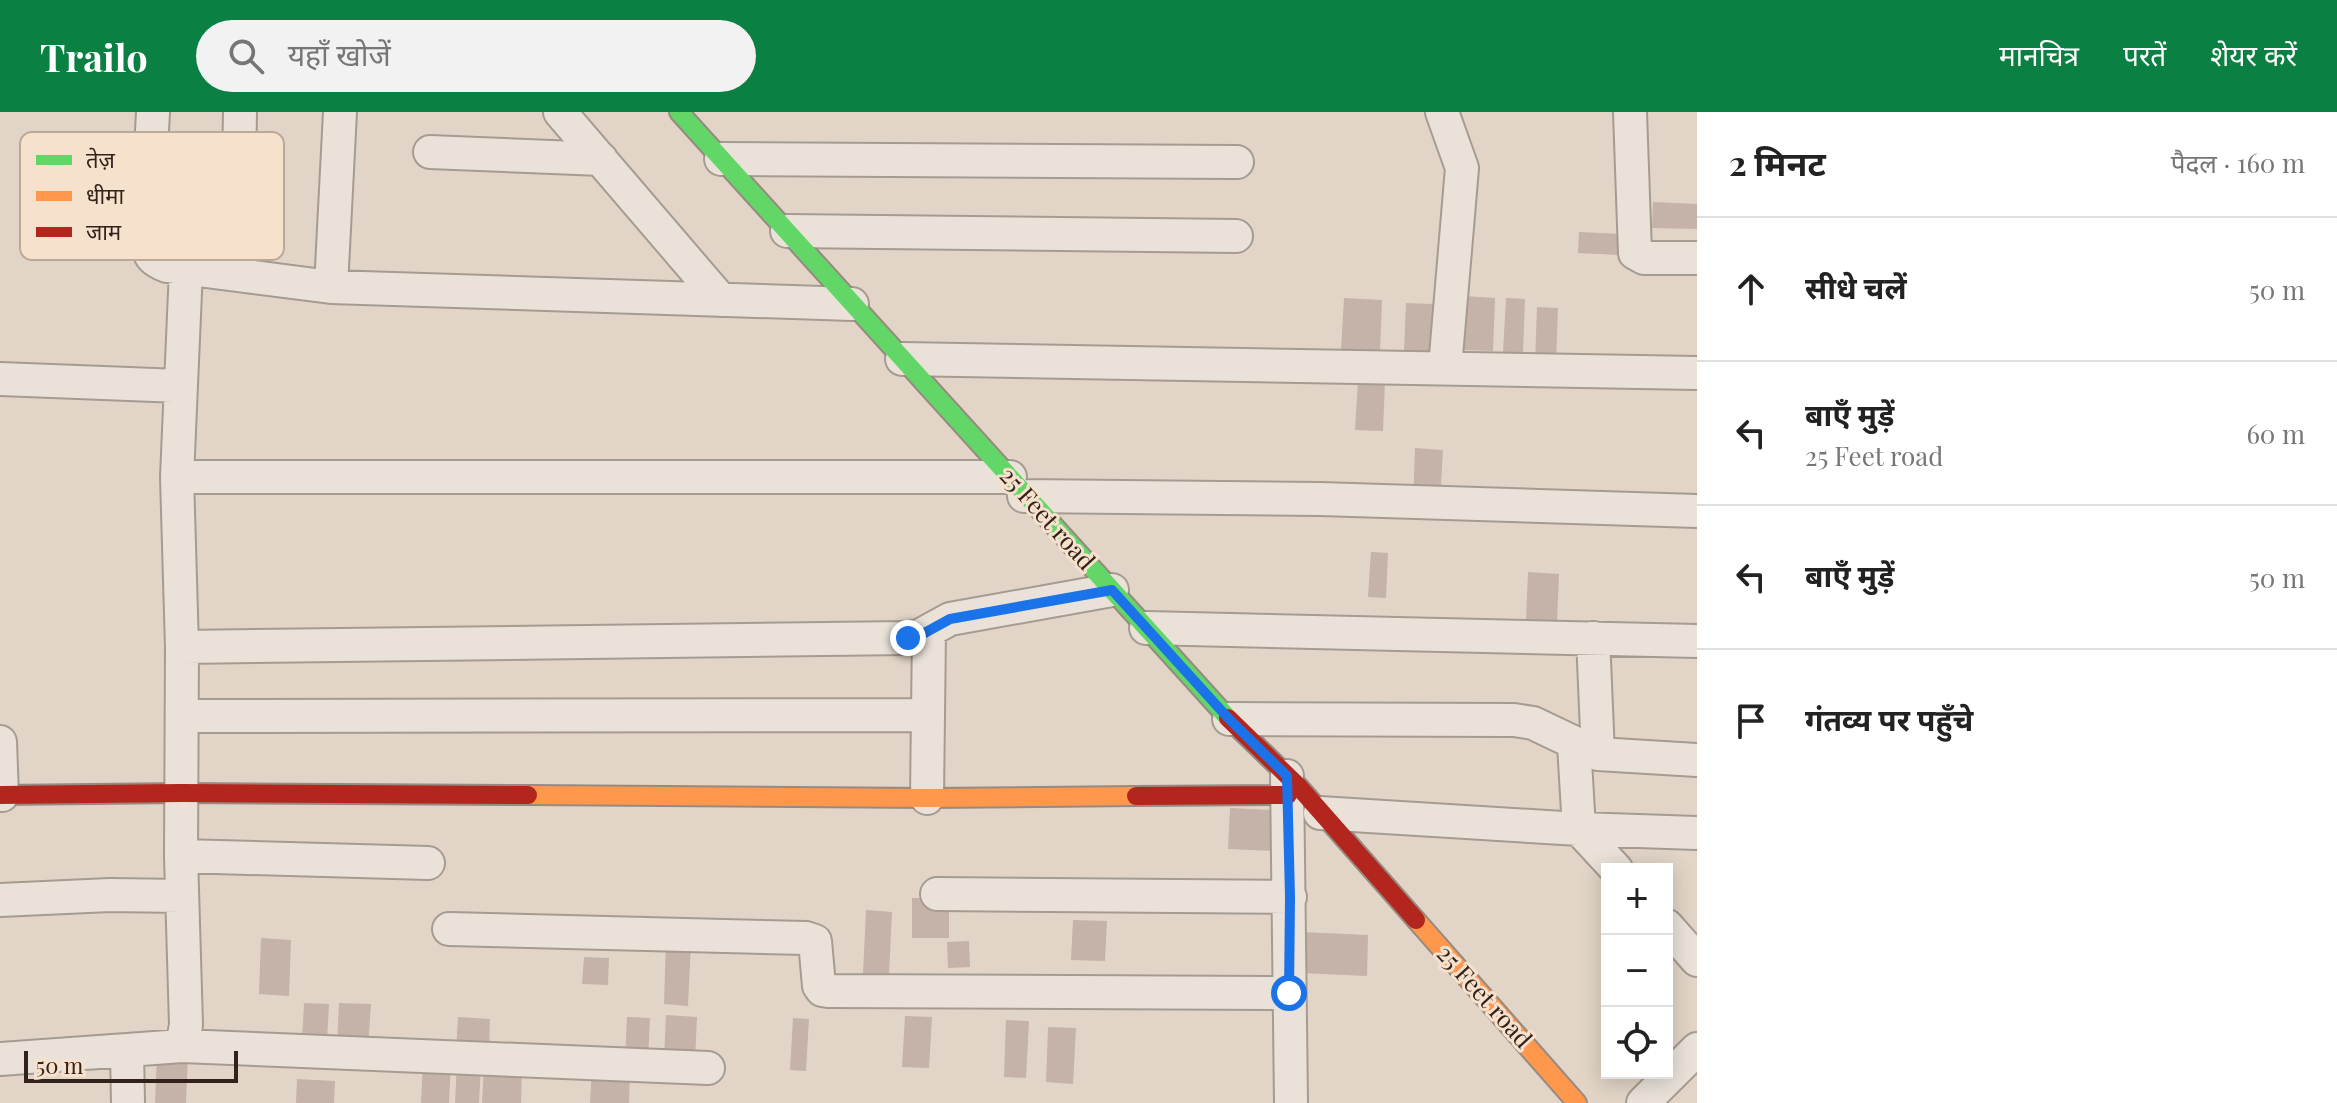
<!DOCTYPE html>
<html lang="hi">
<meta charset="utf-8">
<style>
body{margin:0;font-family:"Playfair Display","Noto Sans Devanagari",serif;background:#f2f2f2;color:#222}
.controls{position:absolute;right:24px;bottom:24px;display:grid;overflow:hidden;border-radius:0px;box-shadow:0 4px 20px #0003}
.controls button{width:72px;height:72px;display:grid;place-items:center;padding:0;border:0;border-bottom:2px solid #e0e0e0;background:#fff;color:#222;font:40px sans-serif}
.scale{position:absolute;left:24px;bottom:20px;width:214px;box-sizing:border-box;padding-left:8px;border:4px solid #33221b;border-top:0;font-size:22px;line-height:28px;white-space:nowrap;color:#33221b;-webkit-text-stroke:6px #f5e1cc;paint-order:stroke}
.stop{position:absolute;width:24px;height:24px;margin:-18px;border:6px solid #1a73e8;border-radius:50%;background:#fff}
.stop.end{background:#1a73e8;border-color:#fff;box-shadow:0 2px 8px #0008}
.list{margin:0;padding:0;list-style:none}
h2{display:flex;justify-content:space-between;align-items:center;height:104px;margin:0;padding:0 32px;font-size:34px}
h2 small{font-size:26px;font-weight:400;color:#767676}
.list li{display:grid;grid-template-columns:52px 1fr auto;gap:24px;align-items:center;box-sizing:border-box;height:144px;padding:0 32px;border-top:2px solid #e0e0e0}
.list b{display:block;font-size:30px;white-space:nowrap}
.list p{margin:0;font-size:26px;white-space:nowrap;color:#767676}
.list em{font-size:26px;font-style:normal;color:#767676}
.icon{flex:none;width:44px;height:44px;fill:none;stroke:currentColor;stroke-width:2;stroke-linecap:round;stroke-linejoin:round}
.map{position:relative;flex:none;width:1697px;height:991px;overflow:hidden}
header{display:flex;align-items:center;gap:48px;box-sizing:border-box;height:112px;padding:0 40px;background:#0b8043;color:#fff}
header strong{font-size:38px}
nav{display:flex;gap:44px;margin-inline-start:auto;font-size:28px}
.search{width:560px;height:72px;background:#f2f2f2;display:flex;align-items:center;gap:20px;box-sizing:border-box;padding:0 28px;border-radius:44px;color:#767676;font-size:30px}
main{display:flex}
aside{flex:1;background:#fff}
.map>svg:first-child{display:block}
</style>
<header>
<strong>Trailo</strong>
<div class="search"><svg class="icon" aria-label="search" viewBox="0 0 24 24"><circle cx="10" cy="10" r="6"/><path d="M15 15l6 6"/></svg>यहाँ खोजें</div>
<nav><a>मानचित्र</a><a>परतें</a><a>शेयर करें</a></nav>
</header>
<main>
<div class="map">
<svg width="1697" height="991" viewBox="0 0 1697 991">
<rect width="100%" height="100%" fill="#e2d5c7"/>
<!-- building -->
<path fill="#c5b2a8" d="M1653,90L1697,92V117L1652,116Z
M1579,120L1622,122L1621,143L1578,141Z
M1464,184L1495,186L1493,239L1461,238Z
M1344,186L1382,188L1380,240L1341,238Z
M1506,186L1525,187L1523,241L1503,240Z
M1406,191L1433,192L1431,241L1404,239Z
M1537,195L1558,196L1556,252L1535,251Z
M1358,268L1385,269L1383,319L1355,318Z
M1415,336L1443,338L1440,390L1413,389Z
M1371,440L1388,441L1386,486L1368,485Z
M1528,460L1559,462L1557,509L1526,508Z
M1230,696L1274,698L1272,739L1228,737Z
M912,786H949V826H912Z
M866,798L892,800L889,862H863Z
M1073,808L1107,809L1105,849L1071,848Z
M1301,820L1368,823L1367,864L1299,861Z
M261,826L291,828L289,884L259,882Z
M666,829L691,830L688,894L664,892Z
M969,829L970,855L948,856L947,830Z
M584,845L609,846L608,873L582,872Z
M304,891L329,892L327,930L302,929Z
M339,891L371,892L368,935L337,933Z
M666,903L697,905L695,948L664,947Z
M905,904L932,905L929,956L902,955Z
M458,905L490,907L489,941L456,939Z
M627,905L650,906L648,948L625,947Z
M793,906L809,907L806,959L790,958Z
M1006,908L1029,909L1026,966L1004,965Z
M1048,915L1076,916L1073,972L1046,970Z
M157,940L188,942L186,991H155Z
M423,949L451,950L449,991H421Z
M457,951L481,952L479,991H455Z
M484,953L522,955L521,991H482Z
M592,956L630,958L629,991H590Z
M297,967L335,969L334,991H296Z"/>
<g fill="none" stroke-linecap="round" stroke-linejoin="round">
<!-- street casing -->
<g stroke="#a69b91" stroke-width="36">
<path id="street" d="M153,0L146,130C149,145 154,149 167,154L331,175
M340,0L331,175L852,192
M560,0L721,188
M1442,0L1462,56L1445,256
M1630,0L1635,141L1644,146H1697
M430,40L601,47
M721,47L1237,50
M787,119L1236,124
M186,157L177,365H1010
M237,163L240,0
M902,247L1697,261
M0,267L180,274
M1024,384L1320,387L1697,399
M1146,516L1697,529
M1593,526L1598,642
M182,535L908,526L919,524L950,507L1112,478
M182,604L928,603
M1229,607L1514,608L1533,611L1598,642L1697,648
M0,630L2,683
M1574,632L1579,717L1616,757
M1287,664L1291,991
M927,686L929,519
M1320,701L1579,717L1697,721
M181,744L428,751
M937,782L1290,785
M0,788L110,783L182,784
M1667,814L1697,848
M449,817L806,826L815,829L819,874L822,878L828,879L1289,881
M182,934L708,956
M127,938L182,934L186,913L181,744L182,535L177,365
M0,947L127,938L128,991
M1643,991L1697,937"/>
</g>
<!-- fast casing -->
<g stroke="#968a81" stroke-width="22">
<path id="fast" d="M679,0L1228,606"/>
</g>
<!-- slow casing -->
<g stroke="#968a81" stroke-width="22">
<path id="slow" d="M528,683L927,686L1136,684
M1416,808L1577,991"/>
</g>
<!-- jam casing -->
<g stroke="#968a81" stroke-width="22">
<path id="jam" d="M1228,606L1299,675L1416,808
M0,683L182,681L528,683
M1136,684L1288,683"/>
</g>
<!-- street -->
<use href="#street" stroke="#eae2d9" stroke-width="32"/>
<!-- fast -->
<use href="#fast" stroke="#63d668" stroke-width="18"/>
<!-- slow -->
<use href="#slow" stroke="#ff974d" stroke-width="18"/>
<!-- jam -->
<use href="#jam" stroke="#b3261e" stroke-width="18"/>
</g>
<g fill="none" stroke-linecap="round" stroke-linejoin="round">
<!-- route -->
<path stroke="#1a73e8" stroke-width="10" d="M908,526L919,524L950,507L1112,478L1229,607L1287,664L1290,785L1289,881"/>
</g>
<g text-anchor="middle" stroke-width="6" stroke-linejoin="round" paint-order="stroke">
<!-- street labels -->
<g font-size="24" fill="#33221b" stroke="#f5e1cc">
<text transform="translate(1047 407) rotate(48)" y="8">25 Feet road</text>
<text transform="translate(1484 885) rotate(48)" y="8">25 Feet road</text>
</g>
</g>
<!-- legend -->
<rect x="20" y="20" width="264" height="128" rx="12" fill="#f5e1cc" stroke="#bba897" stroke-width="2"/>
<rect x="36" y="43" width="36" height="10" fill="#63d668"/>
<rect x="36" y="79" width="36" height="10" fill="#ff974d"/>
<rect x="36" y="115" width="36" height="10" fill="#b3261e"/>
<g font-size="22" fill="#33221b">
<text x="86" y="56">तेज़</text>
<text x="86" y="92">धीमा</text>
<text x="86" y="128">जाम</text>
</g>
</svg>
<div class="controls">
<button>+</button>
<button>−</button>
<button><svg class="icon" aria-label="locate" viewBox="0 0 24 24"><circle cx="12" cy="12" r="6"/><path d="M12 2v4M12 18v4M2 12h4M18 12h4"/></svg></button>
</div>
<div class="scale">50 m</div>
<div class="stop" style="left:1289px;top:881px"></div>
<div class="stop end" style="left:908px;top:526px"></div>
</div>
<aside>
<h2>2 मिनट<small>पैदल · 160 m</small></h2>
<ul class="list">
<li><svg class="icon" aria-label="ahead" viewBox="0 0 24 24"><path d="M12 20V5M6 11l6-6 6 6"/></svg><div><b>सीधे चलें</b></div><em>50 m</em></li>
<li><svg class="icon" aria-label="left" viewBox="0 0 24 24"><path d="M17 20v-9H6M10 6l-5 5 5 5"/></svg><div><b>बाएँ मुड़ें</b><p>25 Feet road</p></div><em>60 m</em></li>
<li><svg class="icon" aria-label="left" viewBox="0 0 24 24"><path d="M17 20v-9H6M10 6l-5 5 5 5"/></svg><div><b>बाएँ मुड़ें</b></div><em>50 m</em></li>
<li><svg class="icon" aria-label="arrive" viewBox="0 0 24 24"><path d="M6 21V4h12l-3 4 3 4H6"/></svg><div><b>गंतव्य पर पहुँचे</b></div></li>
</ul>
</aside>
</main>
